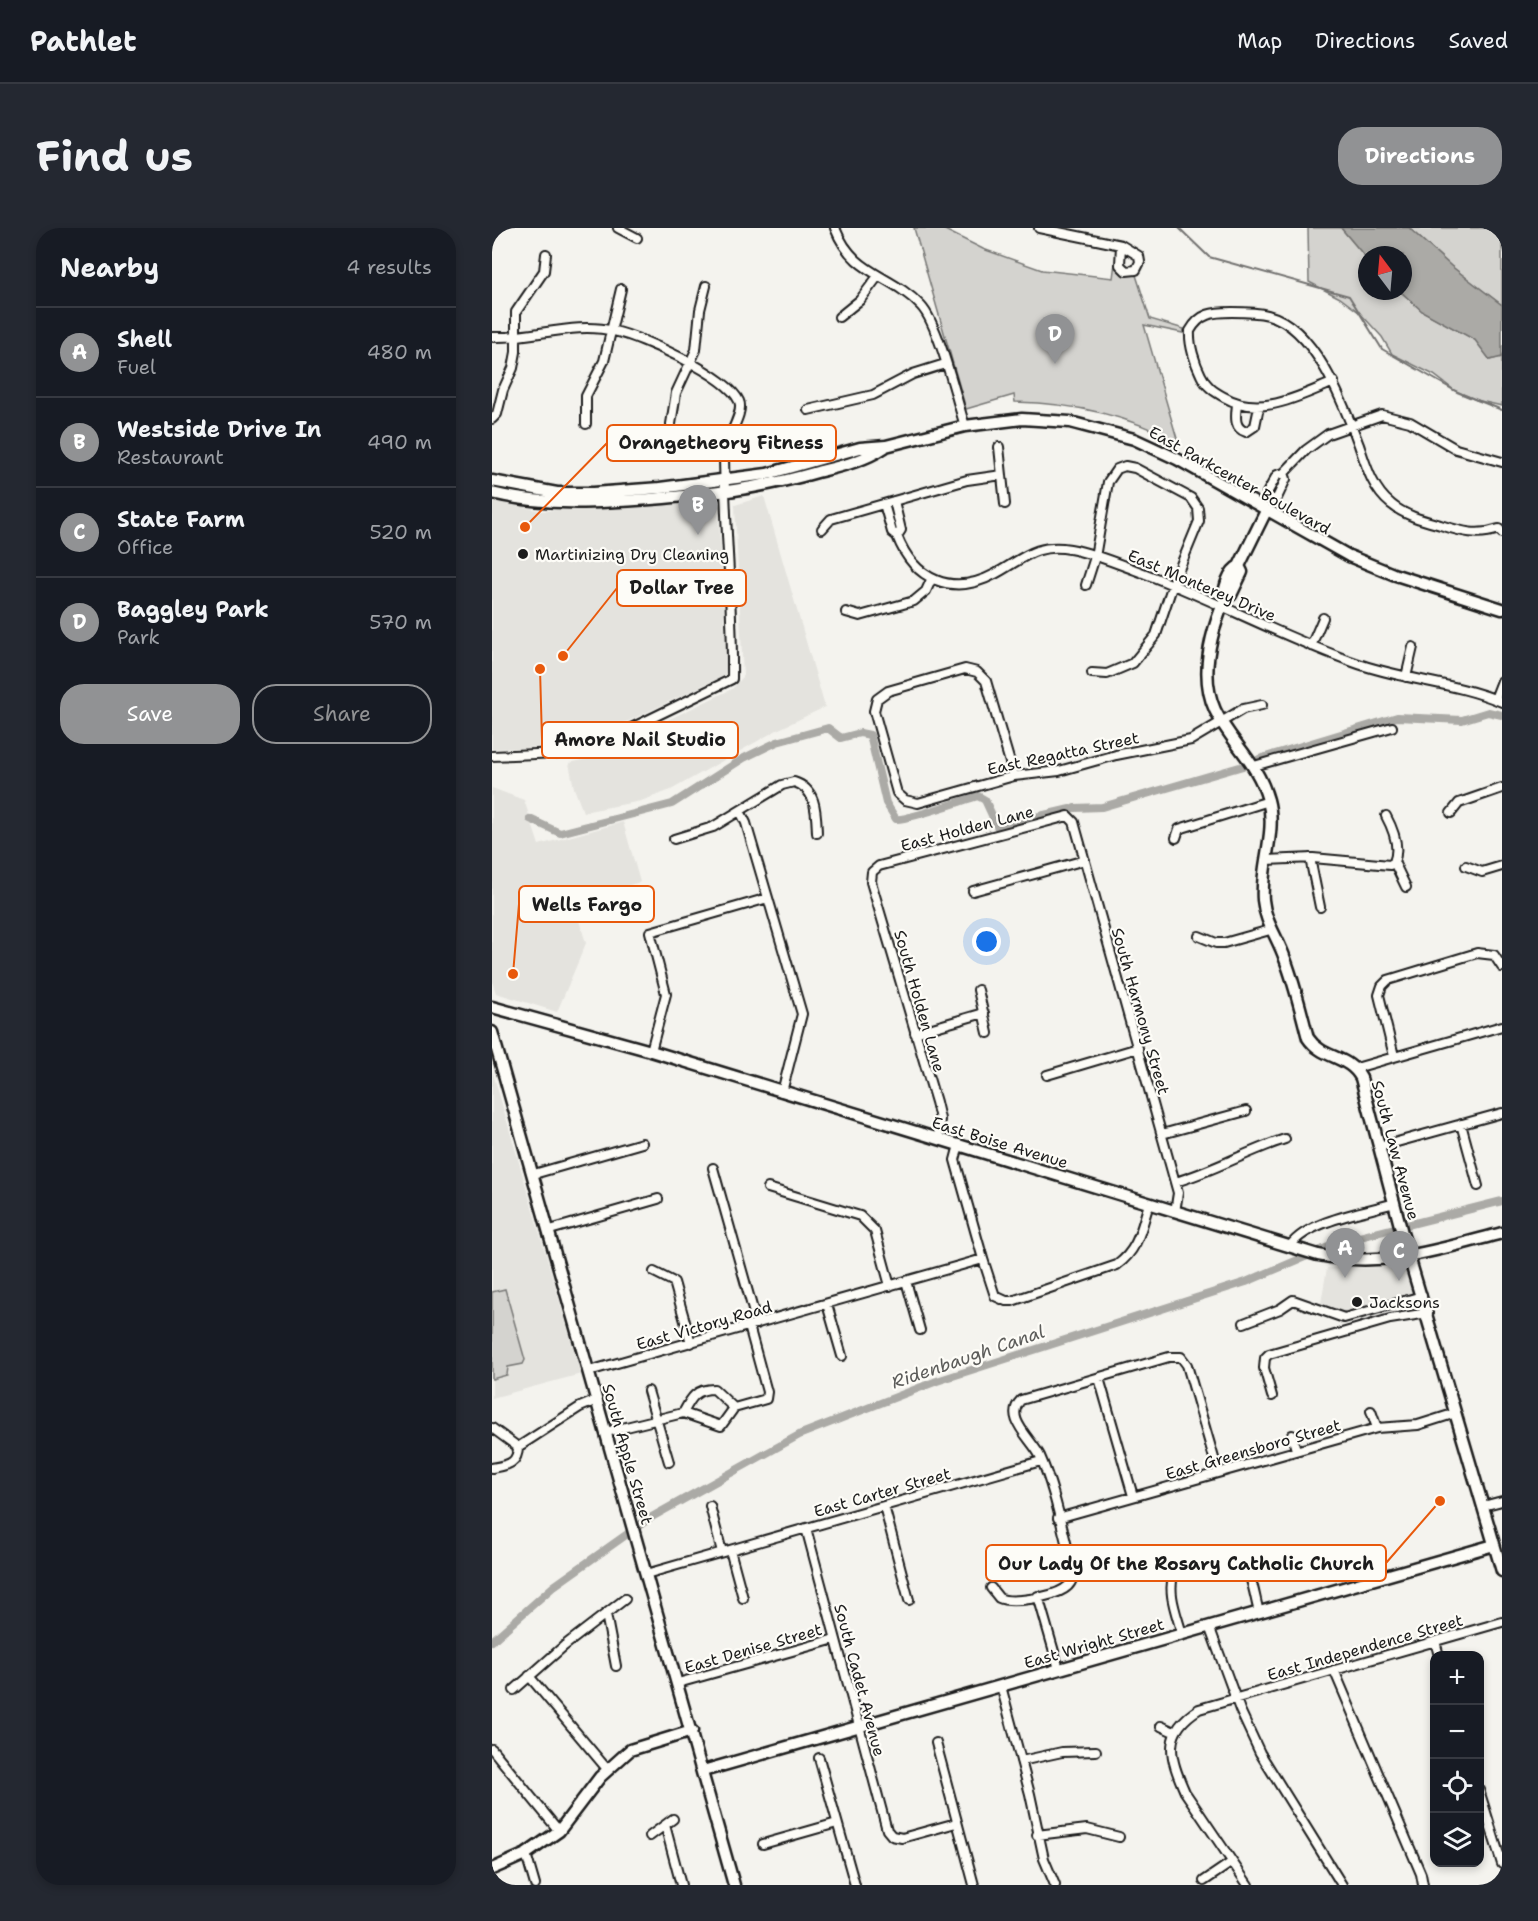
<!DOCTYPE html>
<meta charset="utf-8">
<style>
body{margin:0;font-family:"Shantell Sans",sans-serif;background:#242831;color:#f1f3f6}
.controls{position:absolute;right:18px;bottom:18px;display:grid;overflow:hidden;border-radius:12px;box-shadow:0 3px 9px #0003}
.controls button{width:54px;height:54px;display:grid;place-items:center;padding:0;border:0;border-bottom:2px solid #363941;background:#171b24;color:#f1f3f6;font:30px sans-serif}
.compass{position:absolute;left:866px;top:18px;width:54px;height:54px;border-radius:50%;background:#171b24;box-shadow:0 3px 9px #0003;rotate:344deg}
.you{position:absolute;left:495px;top:714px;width:21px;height:21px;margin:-15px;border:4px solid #fff;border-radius:50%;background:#1a73e8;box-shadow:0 0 0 9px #1a73e833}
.badge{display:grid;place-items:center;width:39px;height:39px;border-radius:50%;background:#919294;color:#fff;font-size:20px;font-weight:700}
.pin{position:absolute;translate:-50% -50px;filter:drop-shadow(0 2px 3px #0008)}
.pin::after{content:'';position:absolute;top:32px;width:21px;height:18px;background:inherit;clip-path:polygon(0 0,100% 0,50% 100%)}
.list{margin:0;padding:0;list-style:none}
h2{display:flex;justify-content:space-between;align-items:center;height:78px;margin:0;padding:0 24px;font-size:26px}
h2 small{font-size:20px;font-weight:400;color:#9ea1a6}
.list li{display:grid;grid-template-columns:39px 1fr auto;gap:18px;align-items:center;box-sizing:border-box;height:90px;padding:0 24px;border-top:2px solid #363941}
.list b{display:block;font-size:22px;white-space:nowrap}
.list p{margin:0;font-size:20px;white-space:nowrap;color:#9ea1a6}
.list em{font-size:20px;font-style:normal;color:#9ea1a6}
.actions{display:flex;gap:12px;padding:18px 24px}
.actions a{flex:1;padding:14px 0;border:2px solid #919294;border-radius:24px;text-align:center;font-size:21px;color:#919294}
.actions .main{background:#919294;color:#fff}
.icon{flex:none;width:33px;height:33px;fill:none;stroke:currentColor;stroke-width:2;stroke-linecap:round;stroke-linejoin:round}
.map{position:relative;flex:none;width:1010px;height:1657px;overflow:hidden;border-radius:24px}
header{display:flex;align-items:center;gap:36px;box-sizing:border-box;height:84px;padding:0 30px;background:#171b24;border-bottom:2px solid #363941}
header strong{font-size:28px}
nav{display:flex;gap:33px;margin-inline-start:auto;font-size:21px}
.intro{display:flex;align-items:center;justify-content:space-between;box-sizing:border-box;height:144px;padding:0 36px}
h1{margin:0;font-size:42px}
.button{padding:15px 27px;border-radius:24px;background:#919294;color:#fff;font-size:21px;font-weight:700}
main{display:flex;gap:36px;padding:0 36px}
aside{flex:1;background:#171b24;border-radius:24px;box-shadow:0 3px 9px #0003}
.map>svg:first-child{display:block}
</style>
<header>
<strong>Pathlet</strong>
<nav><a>Map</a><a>Directions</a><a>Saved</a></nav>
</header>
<div class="intro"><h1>Find us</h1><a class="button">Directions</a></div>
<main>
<aside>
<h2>Nearby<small>4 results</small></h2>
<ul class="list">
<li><span class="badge">A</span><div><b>Shell</b><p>Fuel</p></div><em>480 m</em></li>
<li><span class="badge">B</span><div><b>Westside Drive In</b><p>Restaurant</p></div><em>490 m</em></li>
<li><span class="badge">C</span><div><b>State Farm</b><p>Office</p></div><em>520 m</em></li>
<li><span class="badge">D</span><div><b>Baggley Park</b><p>Park</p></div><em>570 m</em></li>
</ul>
<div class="actions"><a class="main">Save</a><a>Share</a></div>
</aside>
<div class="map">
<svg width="1010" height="1657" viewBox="0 0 1010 1657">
<rect width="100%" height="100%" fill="#f4f3ee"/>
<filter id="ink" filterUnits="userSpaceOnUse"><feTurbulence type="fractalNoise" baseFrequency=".0167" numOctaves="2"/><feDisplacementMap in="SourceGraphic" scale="12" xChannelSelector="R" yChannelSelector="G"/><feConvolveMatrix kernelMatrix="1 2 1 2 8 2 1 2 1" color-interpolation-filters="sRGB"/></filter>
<g filter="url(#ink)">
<!-- built -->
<path fill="#e4e3de" d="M272,268L333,479L285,502L179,562L149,573L91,584L82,560L77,535L95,531L240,461L251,449L243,277Z
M0,271L50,283L194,274L226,277L235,440L233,447L84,518L0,521Z
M0,560L32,572L47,617L131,594L148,654L81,673L94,715L65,784L4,765L0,753Z
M0,842L89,1146L0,1170Z
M907,1039L914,1044L924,1076L882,1088L879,1078L853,1085L829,1075L835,1040Z"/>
<!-- green -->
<path fill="#d4d3cf" stroke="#787876" stroke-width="1.5" d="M422,0H449L491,21L550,42L621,50L623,35L633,45L644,47L658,91L692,101L691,105L652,97L686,214C635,187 581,175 523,174L522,167L474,181Z
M816,0H849L875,31V63H908L930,83L983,112L998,132L1010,129V178L984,172L962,162L942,147L900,126L890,109L868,85L848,70L817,54Z
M917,0H1010V77L959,38Z
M13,1061L33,1132L31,1136L16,1139L15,1147L0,1151V1064Z"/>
<!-- water -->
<path fill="#abaaa6" stroke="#72716f" stroke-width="1.5" d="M849,0H917L959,38L1010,77V129L998,132L983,112L930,83L908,63H911V27H875V31Z"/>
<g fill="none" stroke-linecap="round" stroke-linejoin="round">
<!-- stream -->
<path stroke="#72716f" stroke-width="2" d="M687,0L717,29L857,68L890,121L965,164L1010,182"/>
<!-- canal -->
<path stroke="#abaaa6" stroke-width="8" d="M767,531L905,489L970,492L996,484L1010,487
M583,580L610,579L751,538
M38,591L68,605L180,576L252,530L285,514L336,500L349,510L368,505L378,507L394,575L404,591C413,593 472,572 486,568L493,572L505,598L578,581
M0,1413L62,1358L158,1290L309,1206L445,1153L754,1054L848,1014L1010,973"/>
<!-- street casing -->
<g stroke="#1c1c1c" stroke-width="12">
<path id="street" d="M126,0L145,10
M343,0C362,48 398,45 429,78C447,97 464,170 473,198
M547,0L629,17
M629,17L647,28L648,34L644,42L634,43L628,37Z
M347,89L368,72L386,48
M0,109C41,111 82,93 122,103C150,109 235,147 247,173C253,186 232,212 232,228C233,302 241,376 240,451L90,524L0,528
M842,154C807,168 768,190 732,169C721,163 714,158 709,147C703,135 697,117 698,103C708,85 721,84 740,84C752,84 765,84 776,87C823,99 852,177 867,217C874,238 881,262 899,276C912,287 930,292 945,296C968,303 984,309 1007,301L1010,305
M745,176C744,187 741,200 754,204L763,198L767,179
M316,182L381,167L421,146L453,136
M0,191L5,186L11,162L21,140L24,124V84L52,43L54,26
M94,196V168L112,133L129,61
M179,196L184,165L204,122L208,82L214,58
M507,219L513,276
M792,245L794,251L785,270L779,272L775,265L785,247L792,245L814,222L836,206L890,187L918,194L964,221L1010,234
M392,276L400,304L405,308L409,302L402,273
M330,301L339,291L475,252L510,247
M405,308C422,352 460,369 503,346C531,331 543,315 578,321C600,325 622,334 643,342C717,369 786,407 861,434C909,452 963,454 1010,474
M594,357L603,329L616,254L625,241L633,238L643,240L699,270L706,280L707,293L681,356L664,407L641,435L615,446L600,445
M354,384L368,388L422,373L434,363L439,352
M819,418L831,390
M914,449L921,419
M1003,471L1010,453
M762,538L900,499
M522,548L494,453L485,444L473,441L396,463L385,471L382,483L405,565L413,572L426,575L522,548L567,543L624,527L699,512L751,481L770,477
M248,583L254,595L310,786L290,864
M959,585L967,575L1010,560
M684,610L687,601L777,573
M182,611L221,599L290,557L302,554C325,561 324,585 325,605
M818,630L828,679
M774,632L821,630L898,637L902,634C908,620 901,601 894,588
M902,634L914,659
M974,638L990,644L1010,638
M481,663L593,632
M707,708L724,715H732L778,702
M486,762L496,805
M423,805L492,785
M159,823L174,766L158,704L276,670
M902,828L887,767L890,758L896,752L985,725L1002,727L1010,739
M864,840L1010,798
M555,847L646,820
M969,896L986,958
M670,906L754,883
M446,910L448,891L444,874L379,654L380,644L387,638L576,588L582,594L686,965L683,984
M467,917L463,932L491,1031
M887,919L1010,885
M221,940L265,1096
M42,946L150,915
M683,954C722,943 755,923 793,911
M276,960L368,988L383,1003L398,1058
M58,1002L166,971
M798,1018C817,992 872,984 903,975
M162,1044L182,1054L199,1115
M414,1053L428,1102
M335,1076L350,1128
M752,1095L788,1081L801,1072L852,1090L930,1068
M97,1143L491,1031L503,1068L514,1073H520L625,1037C647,1021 649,1000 657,976
M607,1150L641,1268
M156,1163L177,1234
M780,1168L772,1140L773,1130L777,1126L898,1091L936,1085
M879,1183L885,1200
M191,1185C199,1170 203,1161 222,1161L242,1180
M0,1200L26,1219C26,1236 15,1237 0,1240
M114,1204L191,1185L229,1198L242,1180L274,1171L275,1164L257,1098
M800,1207L804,1222
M26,1219L88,1179L105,1172
M218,1278L230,1324
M392,1278L417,1372
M991,1278L1010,1273
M566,1290L885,1200L926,1197L964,1185
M314,1300L395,1602L400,1608L410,1610L464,1595
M238,1322L251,1370
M154,1346L549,1233
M499,1360L507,1370C519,1376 560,1369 572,1361C579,1357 580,1352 582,1345C571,1307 564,1264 548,1228C540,1211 511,1190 529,1172L677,1129H689L695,1137L726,1244
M546,1368L567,1441
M114,1386L124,1438
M717,1398L748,1482L768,1525L850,1657
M690,1406C684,1384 675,1365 682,1343C703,1329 734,1313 753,1339C761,1350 763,1371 767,1384
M943,1413L947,1428
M842,1442L929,1646L931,1657
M37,1448L115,1541
M186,1455L343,1411
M509,1458L538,1566L552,1631L563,1657
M22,1462L72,1418L133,1371
M669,1498L682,1504
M444,1515L482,1657
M0,1521L67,1603
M327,1530L363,1657
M529,1533L570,1524L604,1523
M987,1562L1010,1636
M173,1597L189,1657
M545,1607L595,1601L627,1609
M158,1608L181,1591
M271,1616L345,1595
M34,1626L43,1657
M712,1653L740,1634
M756,1657L693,1564C677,1528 670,1504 707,1481L1010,1394"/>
</g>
<!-- secondary casing -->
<g stroke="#1c1c1c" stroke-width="15">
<path id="secondary" d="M0,253L65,265H101L168,260L275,246L368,220L394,218L473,198L530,191L578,194L642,211L685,231L857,328L901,346L1010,381
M0,265C53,278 105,275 159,271C218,266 267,261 325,244C349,238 372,233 393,219
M747,338L750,344L739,367L733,371C731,360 737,343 747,338L774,283
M733,371C719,404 707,447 723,482C738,514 766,534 776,572C785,605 768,638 771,672C773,694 786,710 793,731C803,757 809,784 816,810C830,831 857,827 869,850L910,1005L1010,1343
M0,779L159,823L826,1027C894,1040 945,1022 1010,1005
M0,804L242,1657
M211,1543L1002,1317
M0,1641L34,1626L67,1603L108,1549L138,1522L200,1503"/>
</g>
<!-- street -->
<use href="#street" stroke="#fdfcf7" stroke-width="8"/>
<!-- secondary -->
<use href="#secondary" stroke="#fdfcf7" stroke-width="10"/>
</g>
</g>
<!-- markers -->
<g fill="#1c1c1c" stroke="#fdfcf7" stroke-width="2">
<circle cx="31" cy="326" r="6"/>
<circle cx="865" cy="1074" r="6"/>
</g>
<g text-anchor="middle" stroke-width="4.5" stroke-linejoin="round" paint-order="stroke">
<!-- street labels -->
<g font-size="16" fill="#1c1c1c" stroke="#fdfcf7">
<text transform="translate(748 252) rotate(29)" y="6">East Parkcenter Boulevard</text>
<text transform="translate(710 357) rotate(23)" y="6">East Monterey Drive</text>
<text transform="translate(571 525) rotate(-12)" y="6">East Regatta Street</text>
<text transform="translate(475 600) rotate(-15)" y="6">East Holden Lane</text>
<text transform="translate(428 773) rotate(74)" y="6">South Holden Lane</text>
<text transform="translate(649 783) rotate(74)" y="6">South Harmony Street</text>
<text transform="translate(508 914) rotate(17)" y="6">East Boise Avenue</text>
<text transform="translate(904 922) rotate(75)" y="6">South Law Avenue</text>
<text transform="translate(212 1097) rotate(-16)" y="6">East Victory Road</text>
<text transform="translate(761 1221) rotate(-16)" y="6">East Greensboro Street</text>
<text transform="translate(136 1226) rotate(74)" y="6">South Apple Street</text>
<text transform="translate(390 1264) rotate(-16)" y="6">East Carter Street</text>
<text transform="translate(602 1415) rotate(-16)" y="6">East Wright Street</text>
<text transform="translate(873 1419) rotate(-16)" y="6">East Independence Street</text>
<text transform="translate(261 1420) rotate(-16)" y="6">East Denise Street</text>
<text transform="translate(368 1452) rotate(75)" y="6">South Cadet Avenue</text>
</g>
<!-- poi labels -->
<g font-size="16" fill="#1c1c1c" stroke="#fdfcf7" text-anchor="start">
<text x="43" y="332">Martinizing Dry Cleaning</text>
<text x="877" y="1080">Jacksons</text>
</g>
<!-- water labels -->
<g font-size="18" font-style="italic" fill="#5c5c5a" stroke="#fdfcf7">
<text transform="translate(476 1129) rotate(-19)" y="6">Ridenbaugh Canal</text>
</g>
</g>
<!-- callouts -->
<path fill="none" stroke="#e8590c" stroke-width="2" d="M33 299L115 215M71 428L125 360M48 441L50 512M21 746L27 676M948 1273L894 1335"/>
<g fill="#e8590c" stroke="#fdfcf7" stroke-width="2">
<circle cx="33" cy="299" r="6"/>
<circle cx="71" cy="428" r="6"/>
<circle cx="48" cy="441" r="6"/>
<circle cx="21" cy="746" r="6"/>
<circle cx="948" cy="1273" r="6"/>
</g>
<g fill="#fdfcf7" stroke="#e8590c" stroke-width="2">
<rect x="115" y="197" width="229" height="36" rx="6"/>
<rect x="125" y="342" width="129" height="36" rx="6"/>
<rect x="50" y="494" width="196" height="36" rx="6"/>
<rect x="27" y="658" width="135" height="36" rx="6"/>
<rect x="494" y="1317" width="400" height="36" rx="6"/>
</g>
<g font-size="18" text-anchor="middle" font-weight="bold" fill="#1c1c1c">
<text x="229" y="221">Orangetheory Fitness</text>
<text x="190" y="366">Dollar Tree</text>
<text x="148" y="518">Amore Nail Studio</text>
<text x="95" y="683">Wells Fargo</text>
<text x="694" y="1342">Our Lady Of the Rosary Catholic Church</text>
</g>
</svg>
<div class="controls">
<button>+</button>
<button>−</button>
<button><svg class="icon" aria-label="locate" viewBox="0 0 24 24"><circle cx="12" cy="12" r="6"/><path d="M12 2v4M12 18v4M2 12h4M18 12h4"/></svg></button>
<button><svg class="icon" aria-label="layers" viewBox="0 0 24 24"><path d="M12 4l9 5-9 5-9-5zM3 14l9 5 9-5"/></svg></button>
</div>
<svg class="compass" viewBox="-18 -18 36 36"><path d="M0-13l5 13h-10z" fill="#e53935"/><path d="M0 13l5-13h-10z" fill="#9ea1a6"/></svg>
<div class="you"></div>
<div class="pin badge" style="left:853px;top:1050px">A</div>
<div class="pin badge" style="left:206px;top:307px">B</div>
<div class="pin badge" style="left:907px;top:1053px">C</div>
<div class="pin badge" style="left:563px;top:136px">D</div>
</div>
</main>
